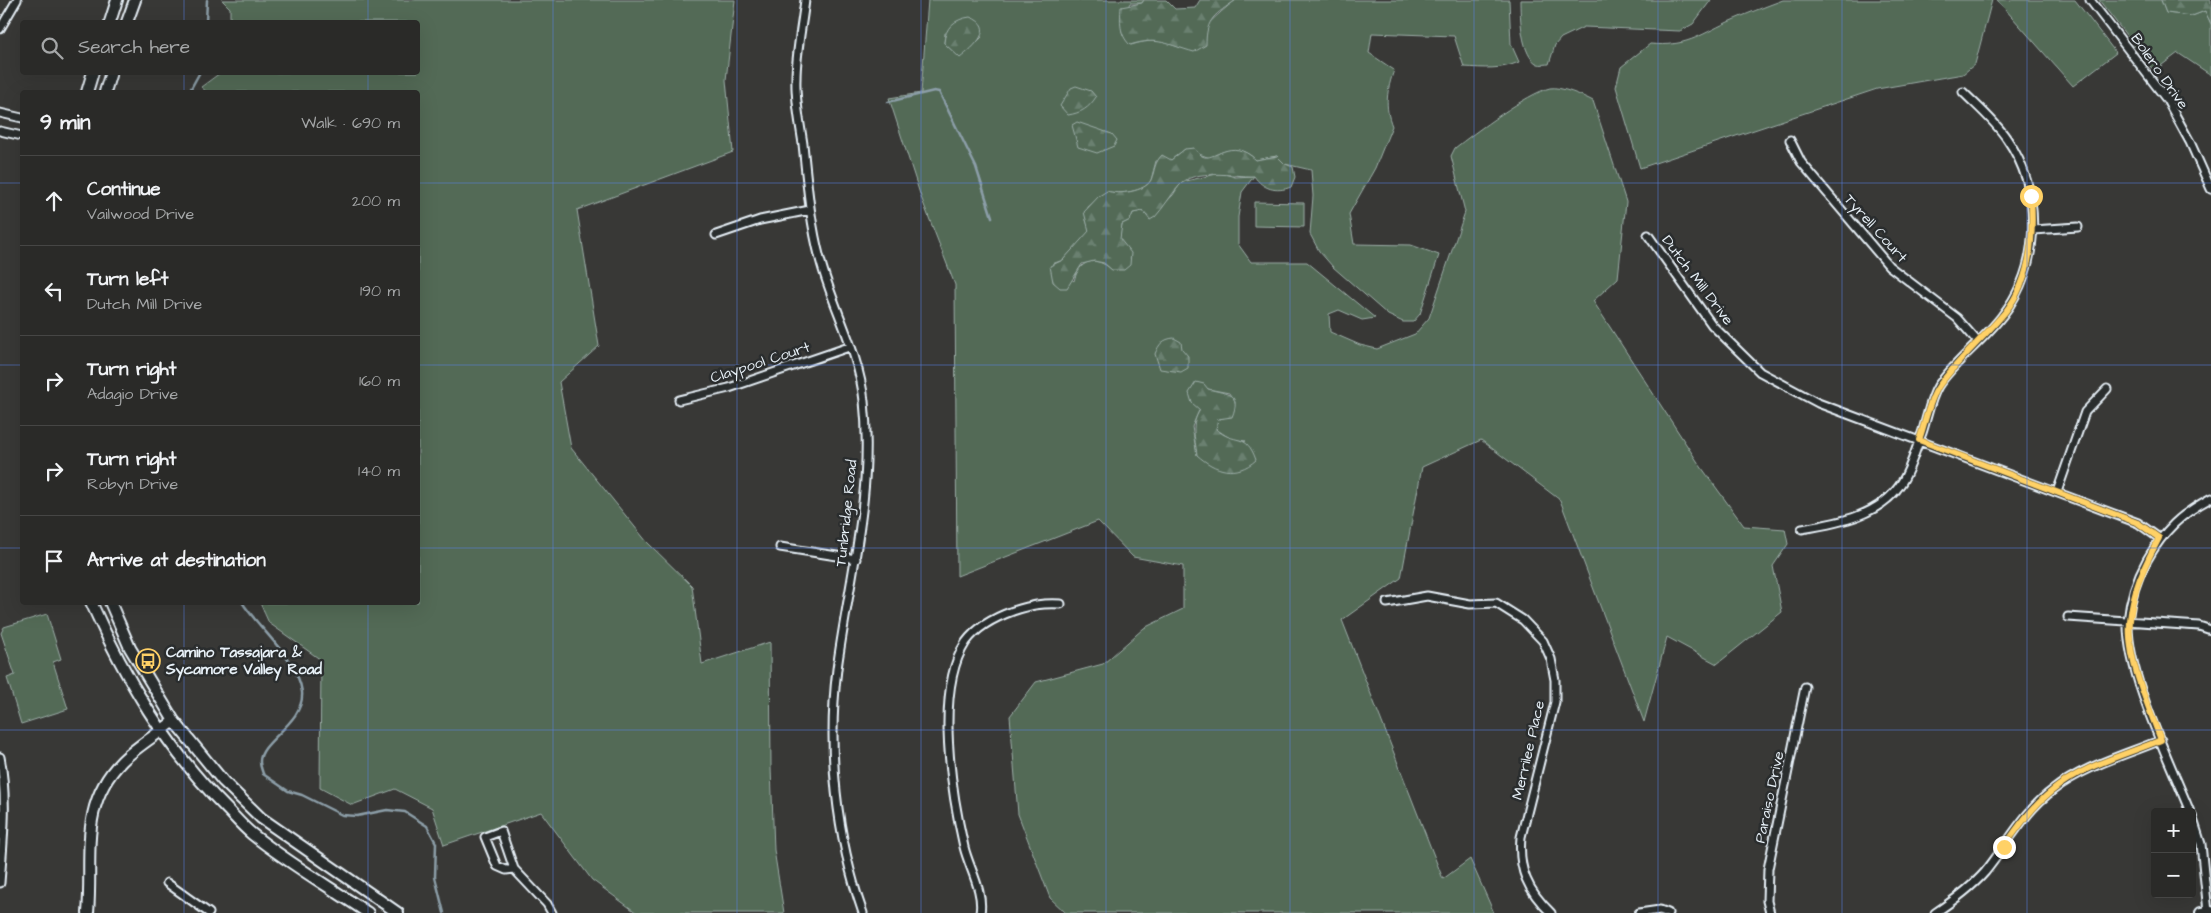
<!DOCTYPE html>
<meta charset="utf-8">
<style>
body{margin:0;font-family:"Architects Daughter",sans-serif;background:#363634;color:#f1f3f6}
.controls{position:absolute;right:15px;bottom:15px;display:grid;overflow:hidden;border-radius:5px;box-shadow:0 5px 20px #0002}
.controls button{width:45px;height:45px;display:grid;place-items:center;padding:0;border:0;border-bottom:1px solid #464645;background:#2a2a28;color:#f1f3f6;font:25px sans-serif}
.stop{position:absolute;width:15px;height:15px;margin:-11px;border:4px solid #ffd166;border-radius:50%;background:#fff}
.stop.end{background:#ffd166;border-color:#fff;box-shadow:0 1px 5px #0008}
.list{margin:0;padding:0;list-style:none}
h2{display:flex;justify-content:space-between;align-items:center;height:65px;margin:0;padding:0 20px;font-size:21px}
h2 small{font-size:16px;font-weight:400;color:#a5a7a8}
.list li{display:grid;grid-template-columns:32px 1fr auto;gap:15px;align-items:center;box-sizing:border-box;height:90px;padding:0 20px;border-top:1px solid #464645}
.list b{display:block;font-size:19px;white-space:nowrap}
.list p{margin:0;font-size:16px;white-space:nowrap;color:#a5a7a8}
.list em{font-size:16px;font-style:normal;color:#a5a7a8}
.icon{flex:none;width:28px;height:28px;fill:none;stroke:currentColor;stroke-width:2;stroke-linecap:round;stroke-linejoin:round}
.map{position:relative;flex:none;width:2211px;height:913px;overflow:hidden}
.search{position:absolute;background:#2a2a28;box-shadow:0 5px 20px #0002;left:20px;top:20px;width:400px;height:55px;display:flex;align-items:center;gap:12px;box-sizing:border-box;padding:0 18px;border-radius:5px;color:#a5a7a8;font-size:19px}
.panel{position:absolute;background:#2a2a28;box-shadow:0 5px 20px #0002;left:20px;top:90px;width:400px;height:515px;border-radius:5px}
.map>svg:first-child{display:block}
</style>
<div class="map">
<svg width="2211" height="913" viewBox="0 0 2211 913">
<defs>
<pattern id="forest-firs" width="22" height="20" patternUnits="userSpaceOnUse" patternTransform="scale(1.25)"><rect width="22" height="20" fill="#526a57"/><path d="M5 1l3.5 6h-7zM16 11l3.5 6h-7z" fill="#6b8070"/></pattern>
</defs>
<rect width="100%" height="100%" fill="#383836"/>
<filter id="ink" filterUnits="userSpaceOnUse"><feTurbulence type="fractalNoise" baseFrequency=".02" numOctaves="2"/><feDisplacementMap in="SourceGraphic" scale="10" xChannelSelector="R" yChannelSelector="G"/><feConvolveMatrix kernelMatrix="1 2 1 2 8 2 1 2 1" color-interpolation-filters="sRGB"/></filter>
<g filter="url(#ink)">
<!-- grass -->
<path fill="#526a57" stroke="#9daea8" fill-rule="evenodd" d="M222,0H735L726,80L733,152L577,210L599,346L559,382L571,448L647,542L692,586L702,664L770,642L771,768L774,850L784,913H637L592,880L541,812L444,845L432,808L395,789L352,805L320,788L321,660L269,623L260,603L418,602V92H207L201,87L220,73L418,72V22H230V8Z
M928,0H1144L1142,3H1130C1121,20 1116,31 1131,45C1150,39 1163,40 1181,48C1201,33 1216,14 1236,0H1509L1511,44L1519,62C1500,70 1484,68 1464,67L1454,36L1372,33L1369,53L1394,70C1387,90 1384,106 1392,126L1375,168L1349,214L1354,244L1411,245L1439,255L1420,314L1413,322H1403L1388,315L1333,267L1319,251L1310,234L1313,196L1311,170L1285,164L1277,156L1256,160C1242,146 1226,148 1210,158L1185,149L1171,160L1156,161C1154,167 1153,174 1151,180C1145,192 1118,195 1107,191L1088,207L1086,220L1090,231L1063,260L1052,264L1074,281C1079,260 1096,255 1112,270L1122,224L1130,220L1133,213L1143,211L1150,219L1173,195L1180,184L1186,181L1221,173L1235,177L1254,176L1242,192L1238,217V244L1251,262H1307L1375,318L1362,320L1339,310L1329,314L1330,332L1360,345L1377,349L1415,334L1429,318L1465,212L1451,156L1455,148C1474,133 1528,93 1550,88C1560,86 1584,96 1593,101L1626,202L1618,278L1593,301L1699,464L1744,526L1785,529L1788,544L1773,566L1782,612L1717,664L1667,637L1644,722L1560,500L1481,440L1422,467L1401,578L1342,620L1443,879L1470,859L1494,913H1066L1050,898L1018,814L1010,716L1036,682L1103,664L1144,628L1183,609V566L1133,557L1098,521L957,576L955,285L921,197L889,98L921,93ZM945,33L982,37L968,51L955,53L944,43ZM1208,389L1229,393L1235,403L1224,418L1218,419L1216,429L1231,439L1246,441L1197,455L1192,427Z
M1520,0H1711L1693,24L1680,31L1584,27L1561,38L1555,45L1549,64C1546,64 1541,65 1538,64C1521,57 1520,15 1520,0Z
M1783,0H1992L1975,64L1963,74L1877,89L1640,168L1616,87L1621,67L1650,44C1686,47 1698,36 1728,22C1746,14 1764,7 1783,0Z
M1997,0H2075L2116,53L2073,86Z
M2099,0H2161L2166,13L2192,16L2205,11L2211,24V75L2178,53L2154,71Z
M1254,202L1304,203V227L1254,226Z
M47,614L61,659L53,662L68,709L21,724L7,678L15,675L1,633L4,627Z"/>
<!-- forest -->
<path fill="url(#forest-firs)" stroke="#9daea8" d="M1144,0H1166L1175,9L1195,8L1200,0H1236C1215,15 1206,18 1206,45L1194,52C1168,45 1158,36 1130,45C1119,34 1120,22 1121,7L1142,3Z
M2161,0H2211V24L2205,11L2192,16L2166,13Z
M970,17C997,27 974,47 960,58L944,43C945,27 955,19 970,17Z
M1076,86L1091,91L1096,97C1089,108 1081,113 1068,115L1060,106L1071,88Z
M1077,122L1112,134L1117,140L1114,146L1097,153L1078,147L1072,125Z
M1194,148C1196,150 1199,155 1202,156C1214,163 1230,135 1256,160L1277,156L1285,164L1293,167L1295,177L1291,187C1276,193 1263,189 1254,176C1234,177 1194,167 1179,186C1170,196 1164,207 1155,217L1150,220L1143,211L1133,213L1130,220L1122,224L1120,239L1131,253L1130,265L1124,270H1112L1104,263L1094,261L1082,264L1067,288H1060L1053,282L1050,266L1063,260L1089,231L1084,212L1099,196L1107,191C1118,195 1145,192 1151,180C1155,170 1154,163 1162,155L1171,160L1185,149Z
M1174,338L1181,342L1182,349L1188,356V368L1181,372L1160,369L1155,354C1159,344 1163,339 1174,338Z
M1196,382L1204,384L1208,389C1227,394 1242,393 1232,417L1218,419L1216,429C1235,446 1246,431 1256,460C1236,478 1215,471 1197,455C1195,437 1190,425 1200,410L1192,403L1189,393Z"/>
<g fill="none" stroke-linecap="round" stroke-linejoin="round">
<!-- stream -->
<path stroke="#8c9ea8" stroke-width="2.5" d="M206,22L207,0
M189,92L200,72
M888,102L934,91L939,92L976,167L992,217
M242,602C259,629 298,660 302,692C305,723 259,741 260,762C260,766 262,770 263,774L288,791L302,795L342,815L357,816L387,810L405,812L427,826L436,843L435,877L444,913"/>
<!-- street casing -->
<g stroke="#e8f1f8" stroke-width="11">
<path id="street" d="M805,0C802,26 796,53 796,79C795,100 800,123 803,144C807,182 810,221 820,259C832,306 859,352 864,401C874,492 849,580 837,669C827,750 836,836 863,913
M2090,0L2167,100L2190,142L2211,189
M0,29L17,0
M0,113L22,118
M0,131L22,136
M1790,140L1801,162L1889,266L1957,318L1977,341
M2033,230L2078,227
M716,235L760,220L810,210
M1648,235L1712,325L1760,372L1818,403L2138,523L2159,538
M679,400L729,388L849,347
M2057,492L2085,412L2107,389
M1802,529C1838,523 1881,516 1902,482C1911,468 1916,448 1922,433C1927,418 1930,399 1938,386C1956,360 1983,341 2002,316C2041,267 2043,191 2007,139C1995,121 1978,107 1963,92
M780,547L856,559
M1387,603L1427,596L1470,604L1496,603L1523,620L1543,641L1551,659L1555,680V702L1521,837C1518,870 1528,891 1551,913
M2068,617L2199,626L2211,630
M0,757C8,798 3,842 0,883
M2190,812C2170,762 2126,673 2128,621C2130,601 2137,578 2147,560C2164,530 2181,514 2211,498
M2192,816L2201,844L2208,912
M514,869L506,870L497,866L485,837L501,831L514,869L547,904L552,913
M167,883L209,913
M980,913C984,891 969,868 964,847C952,794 934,690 966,642C977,627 996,617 1013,611C1032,605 1041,603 1061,604
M1639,913L1660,910L1668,913
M1770,913L1767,901L1768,869L1805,687
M1935,913C1953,901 1970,889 1985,872C2007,845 2024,811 2053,790C2084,766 2125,755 2161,740"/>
</g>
<!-- secondary casing -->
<g stroke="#e8f1f8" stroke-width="14">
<path id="secondary" d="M110,22L117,0
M127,22L135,0
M87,92L93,72
M105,92L111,72
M91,602C125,678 166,748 225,807C234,816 242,826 252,834C288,863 330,887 368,913
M110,602L130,648L174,721L223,781L261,818L398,913
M88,913C93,857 78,805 122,761C137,746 158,734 174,721
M2201,913L2211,912"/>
</g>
<!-- street -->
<use href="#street" stroke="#2a2d2e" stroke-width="7"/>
<!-- secondary -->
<use href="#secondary" stroke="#2a2d2e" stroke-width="10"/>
</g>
</g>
<g fill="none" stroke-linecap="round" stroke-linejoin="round" filter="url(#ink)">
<!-- route -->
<path stroke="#ffd166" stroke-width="6" d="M2004,847C2018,827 2032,807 2052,791C2081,766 2125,755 2161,740C2128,653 2112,625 2159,538L2138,523L1919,440C1925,423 1929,400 1939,386C1957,361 1980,341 2000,318C2031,285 2034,239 2031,196"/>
</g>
<!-- grid -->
<path fill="none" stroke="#5a7fe2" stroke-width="1" stroke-opacity="0.55" d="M184,0V22M368,0V22M553,0V913M737,0V913M921,0V913M1106,0V913M1290,0V913M1474,0V913M1658,0V913M1842,0V913M2027,0V913M184,72V92M368,72V92M0,183H22M418,183H2211M0,365H22M418,365H2211M0,548H22M418,548H2211M184,602V913M368,602V913M0,730H2211"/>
<!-- icons -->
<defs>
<g id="bus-ring" transform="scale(1.25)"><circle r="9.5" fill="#2a2d2e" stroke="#ffd166" stroke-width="1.5"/><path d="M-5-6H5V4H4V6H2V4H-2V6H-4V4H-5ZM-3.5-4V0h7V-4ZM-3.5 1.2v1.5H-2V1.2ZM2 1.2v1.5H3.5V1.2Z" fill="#ffd166"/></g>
</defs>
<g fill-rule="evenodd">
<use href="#bus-ring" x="148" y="661"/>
</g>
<g text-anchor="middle" stroke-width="5" stroke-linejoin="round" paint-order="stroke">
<!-- street labels -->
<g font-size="15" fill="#e8f1f8" stroke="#2a2d2e">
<text transform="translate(2160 71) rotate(55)" y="5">Bolero Drive</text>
<text transform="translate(1876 228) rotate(48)" y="5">Tyrell Court</text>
<text transform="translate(1698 280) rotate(53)" y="5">Dutch Mill Drive</text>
<text transform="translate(760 362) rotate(-18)" y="5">Claypool Court</text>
<text transform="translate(846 513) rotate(-84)" y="5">Tunbridge Road</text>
<text transform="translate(1528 750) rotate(-77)" y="5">Merrilee Place</text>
<text transform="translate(1769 797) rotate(-78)" y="5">Paraiso Drive</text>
</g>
<!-- poi labels -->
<g font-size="15" font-weight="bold" fill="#e8f1f8" stroke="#2a2d2e" text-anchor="start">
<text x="166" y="657">Camino Tassajara &amp;<tspan x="166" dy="17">Sycamore Valley Road</tspan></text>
</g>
</g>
</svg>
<div class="controls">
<button>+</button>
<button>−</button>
</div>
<div class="stop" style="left:2031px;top:196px"></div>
<div class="stop end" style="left:2004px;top:847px"></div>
<div class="search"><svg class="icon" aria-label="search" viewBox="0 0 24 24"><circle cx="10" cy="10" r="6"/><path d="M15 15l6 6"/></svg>Search here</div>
<section class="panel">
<h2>9 min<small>Walk · 690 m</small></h2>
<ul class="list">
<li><svg class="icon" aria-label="ahead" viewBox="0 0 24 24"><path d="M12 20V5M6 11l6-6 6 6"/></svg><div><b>Continue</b><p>Vailwood Drive</p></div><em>200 m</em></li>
<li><svg class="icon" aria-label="left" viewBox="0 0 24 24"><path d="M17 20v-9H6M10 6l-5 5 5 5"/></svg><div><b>Turn left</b><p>Dutch Mill Drive</p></div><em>190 m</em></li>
<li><svg class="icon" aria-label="right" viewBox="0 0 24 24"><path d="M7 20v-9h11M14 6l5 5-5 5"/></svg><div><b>Turn right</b><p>Adagio Drive</p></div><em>160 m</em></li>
<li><svg class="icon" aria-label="right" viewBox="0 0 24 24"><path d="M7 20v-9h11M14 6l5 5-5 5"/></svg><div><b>Turn right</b><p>Robyn Drive</p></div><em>140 m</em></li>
<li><svg class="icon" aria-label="arrive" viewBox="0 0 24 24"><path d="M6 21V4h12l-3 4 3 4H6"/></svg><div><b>Arrive at destination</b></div></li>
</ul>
</section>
</div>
